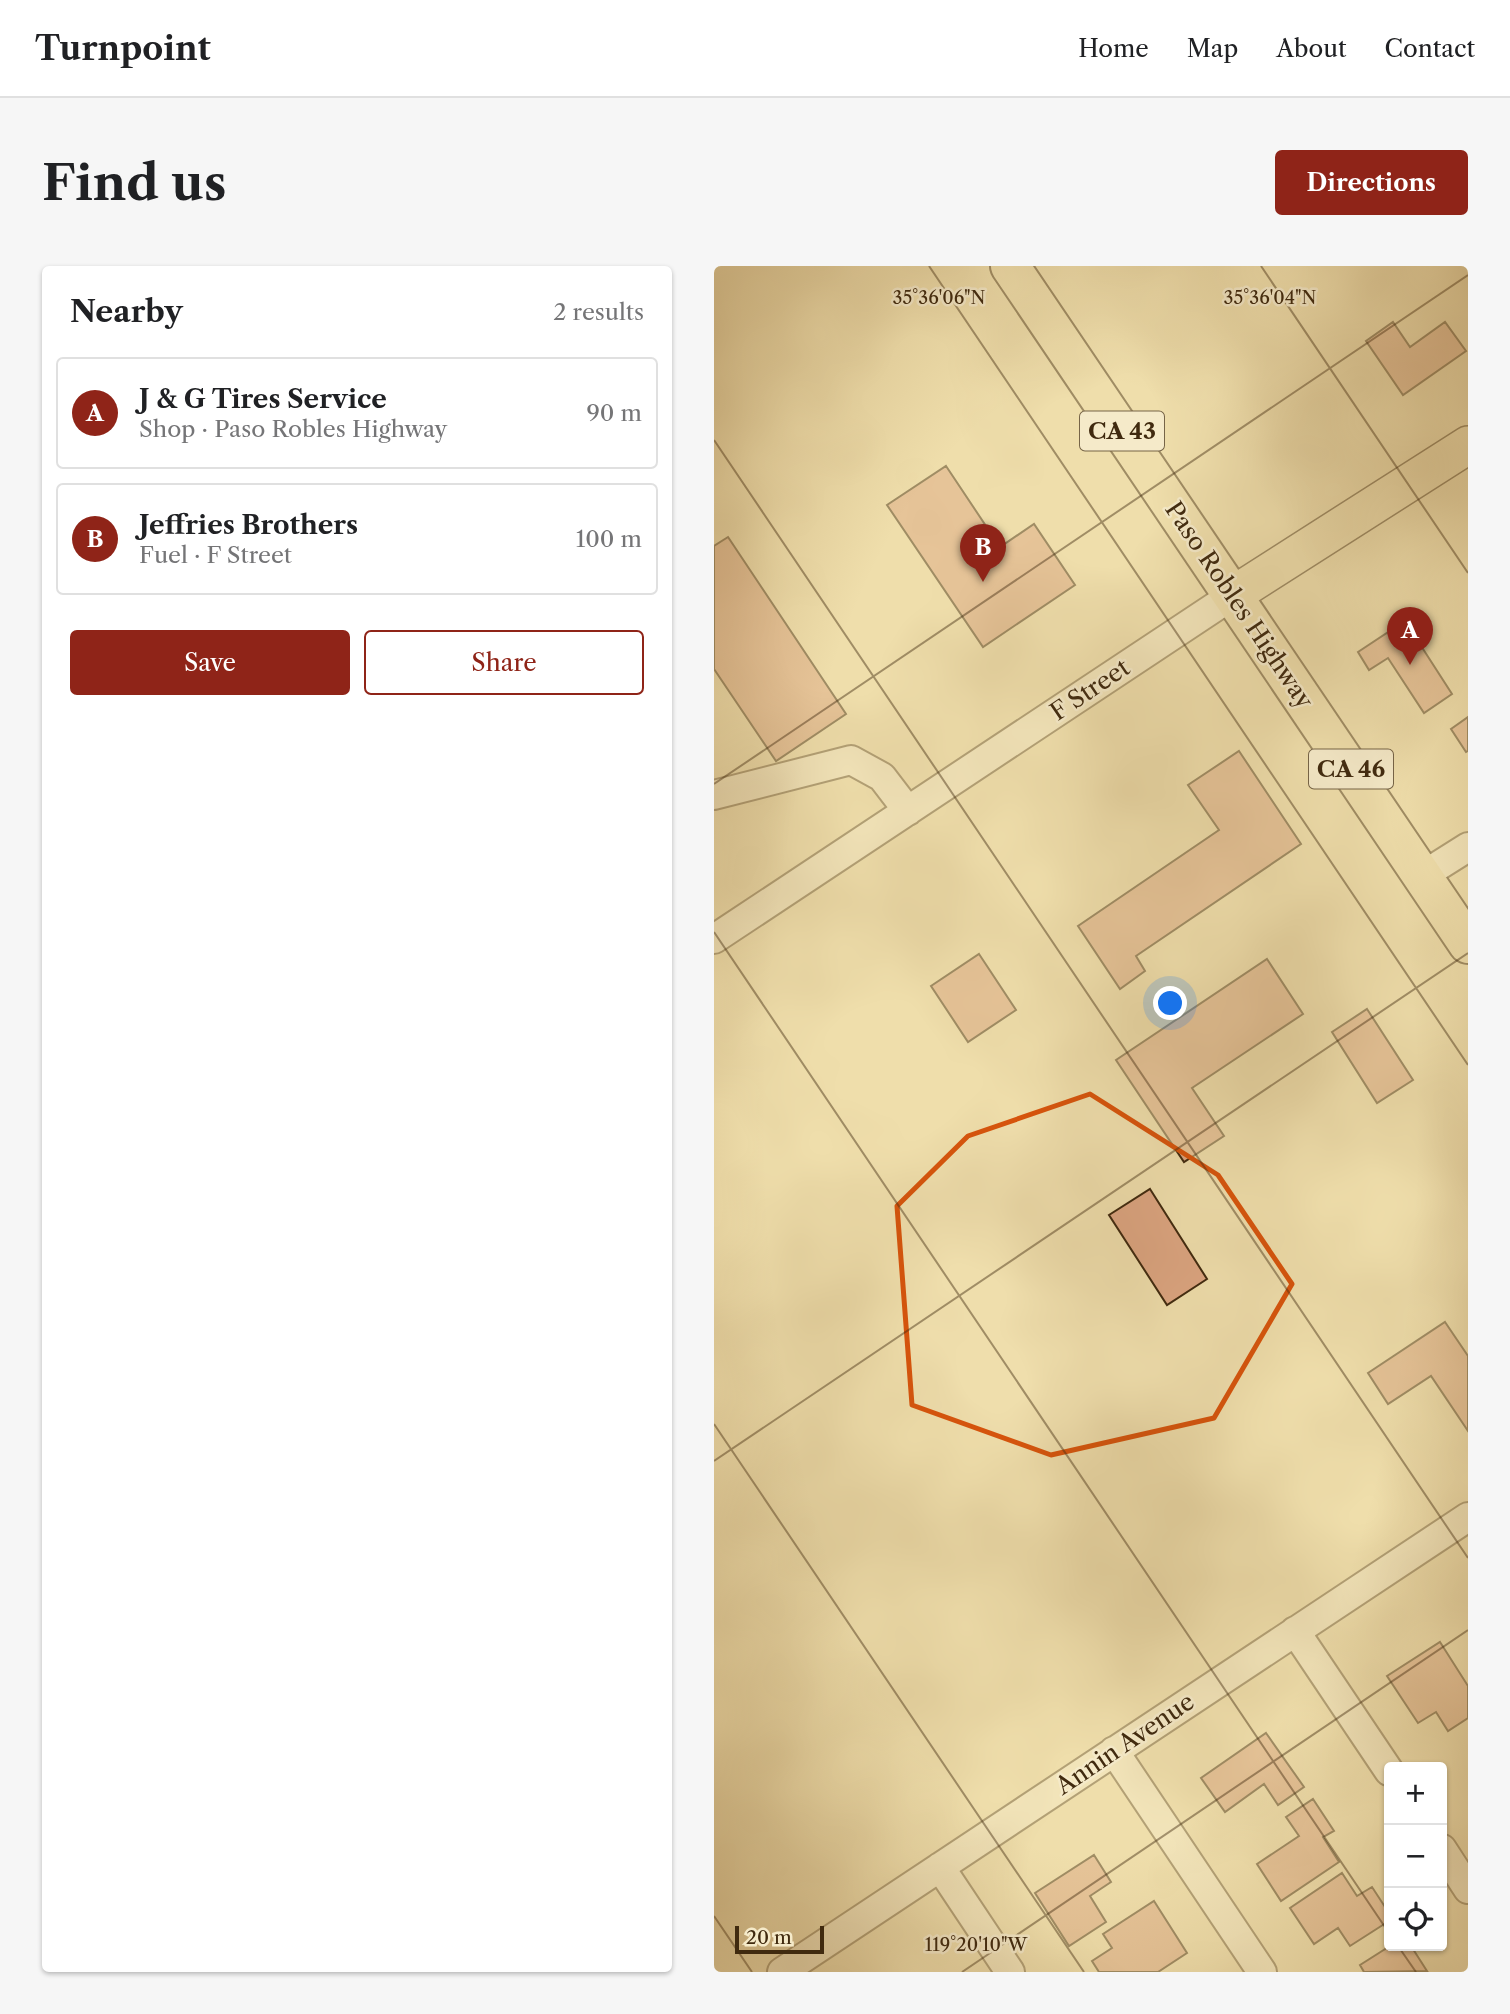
<!DOCTYPE html>
<meta charset="utf-8">
<style>
body{margin:0;font-family:"Libre Caslon Text",serif;background:#f6f6f6;color:#202124}
.controls{position:absolute;right:21px;bottom:21px;display:grid;overflow:hidden;border-radius:7px;box-shadow:0 2px 5px #0004}
.controls button{width:63px;height:63px;display:grid;place-items:center;padding:0;border:0;border-bottom:2px solid #e0e0e0;background:#fff;color:#202124;font:35px sans-serif}
.scale{position:absolute;left:21px;bottom:18px;width:89px;box-sizing:border-box;padding-left:7px;border:4px solid #402a0f;border-top:0;font-size:19px;line-height:24px;white-space:nowrap;color:#402a0f;-webkit-text-stroke:5px #f5eac9;paint-order:stroke}
.you{position:absolute;left:457px;top:738px;width:24px;height:24px;margin:-18px;border:5px solid #fff;border-radius:50%;background:#1a73e8;box-shadow:0 0 0 10px #1a73e833}
.badge{display:grid;place-items:center;width:46px;height:46px;border-radius:50%;background:#8f2418;color:#fff;font-size:23px;font-weight:700}
.pin{position:absolute;translate:-50% -58px;filter:drop-shadow(0 2px 4px #0008)}
.pin::after{content:'';position:absolute;top:37px;width:24px;height:21px;background:inherit;clip-path:polygon(0 0,100% 0,50% 100%)}
.list{margin:0;padding:0;list-style:none}
h2{display:flex;justify-content:space-between;align-items:center;height:91px;margin:0;padding:0 28px;font-size:30px}
h2 small{font-size:23px;font-weight:400;color:#757577}
.list li{display:grid;grid-template-columns:46px 1fr auto;gap:21px;align-items:center;box-sizing:border-box;height:112px;margin:0 14px 14px;padding:0 14px;border:2px solid #e0e0e0;border-radius:7px}
.list b{display:block;font-size:26px;white-space:nowrap}
.list p{margin:0;font-size:23px;white-space:nowrap;color:#757577}
.list em{font-size:23px;font-style:normal;color:#757577}
.actions{display:flex;gap:14px;padding:21px 28px}
.actions a{flex:1;padding:16px 0;border:2px solid #8f2418;border-radius:7px;text-align:center;font-size:24px;color:#8f2418}
.actions .main{background:#8f2418;color:#fff}
.icon{flex:none;width:38px;height:38px;fill:none;stroke:currentColor;stroke-width:2;stroke-linecap:round;stroke-linejoin:round}
.map{position:relative;flex:none;width:754px;height:1706px;overflow:hidden;border-radius:7px}
header{display:flex;align-items:center;gap:42px;box-sizing:border-box;height:98px;padding:0 35px;background:#fff;border-bottom:2px solid #e0e0e0}
header strong{font-size:33px}
nav{display:flex;gap:38px;margin-inline-start:auto;font-size:24px}
.intro{display:flex;align-items:center;justify-content:space-between;box-sizing:border-box;height:168px;padding:0 42px}
h1{margin:0;font-size:49px}
.button{padding:18px 32px;border-radius:7px;background:#8f2418;color:#fff;font-size:24px;font-weight:700}
main{display:flex;gap:42px;padding:0 42px}
aside{flex:1;background:#fff;border-radius:7px;box-shadow:0 2px 5px #0004}
.map>svg:first-child{display:block}
</style>
<header>
<strong>Turnpoint</strong>
<nav><a>Home</a><a>Map</a><a>About</a><a>Contact</a></nav>
</header>
<div class="intro"><h1>Find us</h1><a class="button">Directions</a></div>
<main>
<aside>
<h2>Nearby<small>2 results</small></h2>
<ul class="list">
<li><span class="badge">A</span><div><b>J &amp; G Tires Service</b><p>Shop · Paso Robles Highway</p></div><em>90 m</em></li>
<li><span class="badge">B</span><div><b>Jeffries Brothers</b><p>Fuel · F Street</p></div><em>100 m</em></li>
</ul>
<div class="actions"><a class="main">Save</a><a>Share</a></div>
</aside>
<div class="map">
<svg width="754" height="1706" viewBox="0 0 754 1706">
<rect width="100%" height="100%" fill="#efdeac"/>
<filter id="stains"><feTurbulence type="fractalNoise" baseFrequency=".00286" numOctaves="4"/><feColorMatrix values="0 0 0 0 .2 0 0 0 0 .09 0 0 0 0 .02 0 0 0 .5 -.17"/></filter>
<radialGradient id="worn" r=".72"><stop offset=".6" stop-color="#630" stop-opacity="0"/><stop offset="1" stop-color="#630" stop-opacity=".3"/></radialGradient>
<!-- building -->
<path fill="#dca581" stroke="#402a0f" stroke-width="2" d="M679,56L696,81L731,56L752,85L689,129L652,75Z
M232,200L286,281L320,258L361,319L269,381L173,239Z
M14,271L132,448L62,495L0,403V280Z
M691,355L738,428L710,447L674,392L655,404L644,386Z
M754,451V485L752,486L737,463Z
M525,485L587,578L422,690L431,705L406,723L364,660L505,564L474,519Z
M265,688L302,744L254,776L217,720Z
M553,693L589,748L478,822L510,870L470,896L402,794Z
M653,743L699,814L663,837L618,766Z
M436,923L493,1013L453,1039L395,949Z
M731,1056L754,1090V1165L717,1110L674,1138L654,1107Z
M726,1376L754,1420V1452L734,1465L722,1446L704,1457L673,1410Z
M552,1467L590,1521L564,1539L550,1518L511,1546L487,1512Z
M599,1533L620,1565L609,1571L625,1596L567,1635L543,1598L585,1570L572,1551Z
M380,1589L397,1616L376,1630L392,1656L355,1680L321,1627Z
M628,1607L643,1630L658,1621L675,1647V1655L636,1680L624,1662L600,1678L576,1642Z
M440,1635L473,1687L444,1706H385L378,1695L398,1682L389,1668Z
M676,1680H697L713,1705L650,1706L646,1699Z"/>
<g fill="none" stroke-linecap="round" stroke-linejoin="round">
<!-- minor casing -->
<g stroke="#6c5736" stroke-width="32">
<path id="minor" d="M0,529L137,494L168,511L194,545
M708,610L754,581
M0,673L519,329
M581,1365L675,1505
M400,1485L548,1706
M728,1583L754,1623
M226,1601L296,1706
M68,1706L754,1251"/>
</g>
<!-- major casing -->
<g stroke="#402a0f" stroke-width="40">
<path id="major" d="M519,329L754,179"/>
</g>
<!-- highway casing -->
<g stroke="#402a0f" stroke-width="42">
<path id="highway" d="M296,0L754,678"/>
</g>
<!-- minor -->
<use href="#minor" stroke="#f5eac9" stroke-width="28"/>
<!-- major -->
<use href="#major" stroke="#efdeac" stroke-width="37"/>
<!-- highway -->
<use href="#highway" stroke="#efdeac" stroke-width="38"/>
</g>
<!-- marked area -->
<path d="M0 0H754V1706H0ZM376,828L504,909L578,1018L500,1152L337,1189L198,1139L183,940L254,870Z" fill="#efdeac" fill-opacity=".55" fill-rule="evenodd"/>
<path fill="none" stroke="#d7540c" stroke-width="5" stroke-linejoin="round" d="M376,828L504,909L578,1018L500,1152L337,1189L198,1139L183,940L254,870Z"/>
<!-- ticks -->
<path fill="none" stroke="#402a0f" stroke-width="2" stroke-opacity="0.45" d="M215,0L754,799M547,0L754,307M0,174L754,1292M0,518L754,9M0,666L675,1667M0,1158L370,1706M0,1195L754,687M0,1650L38,1706M684,1680L702,1706M248,1706L754,1364"/>
<g text-anchor="middle" stroke-width="5" stroke-linejoin="round" paint-order="stroke">
<!-- shield labels -->
<g fill="#f5eac9" stroke="#766447" stroke-width="2">
<rect x="366" y="145.5" width="84" height="39" rx="5"/>
<rect x="595" y="483.5" width="84" height="39" rx="5"/>
</g>
<g font-size="23" font-weight="bold" fill="#402a0f">
<text x="408" y="173">CA 43</text>
<text x="637" y="511">CA 46</text>
</g>
<!-- street labels -->
<g font-size="24" fill="#402a0f" stroke="#f5eac9">
<text transform="translate(525 339) rotate(56)" y="8">Paso Robles Highway</text>
<text transform="translate(376 424) rotate(-34)" y="8">F Street</text>
<text transform="translate(411 1478) rotate(-34)" y="8">Annin Avenue</text>
</g>
</g>
<g font-size="18" text-anchor="middle" fill="#402a0f" stroke="#f5eac9" stroke-width="5" stroke-linejoin="round" paint-order="stroke">
<text x="225" y="38">35°36'06"N</text>
<text x="556" y="38">35°36'04"N</text>
<text x="262" y="1685">119°20'10"W</text>
</g>
<rect width="100%" height="100%" filter="url(#stains)"/>
<rect width="100%" height="100%" fill="url(#worn)"/>
</svg>
<div class="controls">
<button>+</button>
<button>−</button>
<button><svg class="icon" aria-label="locate" viewBox="0 0 24 24"><circle cx="12" cy="12" r="6"/><path d="M12 2v4M12 18v4M2 12h4M18 12h4"/></svg></button>
</div>
<div class="scale">20 m</div>
<div class="you"></div>
<div class="pin badge" style="left:696px;top:399px">A</div>
<div class="pin badge" style="left:269px;top:316px">B</div>
</div>
</main>
